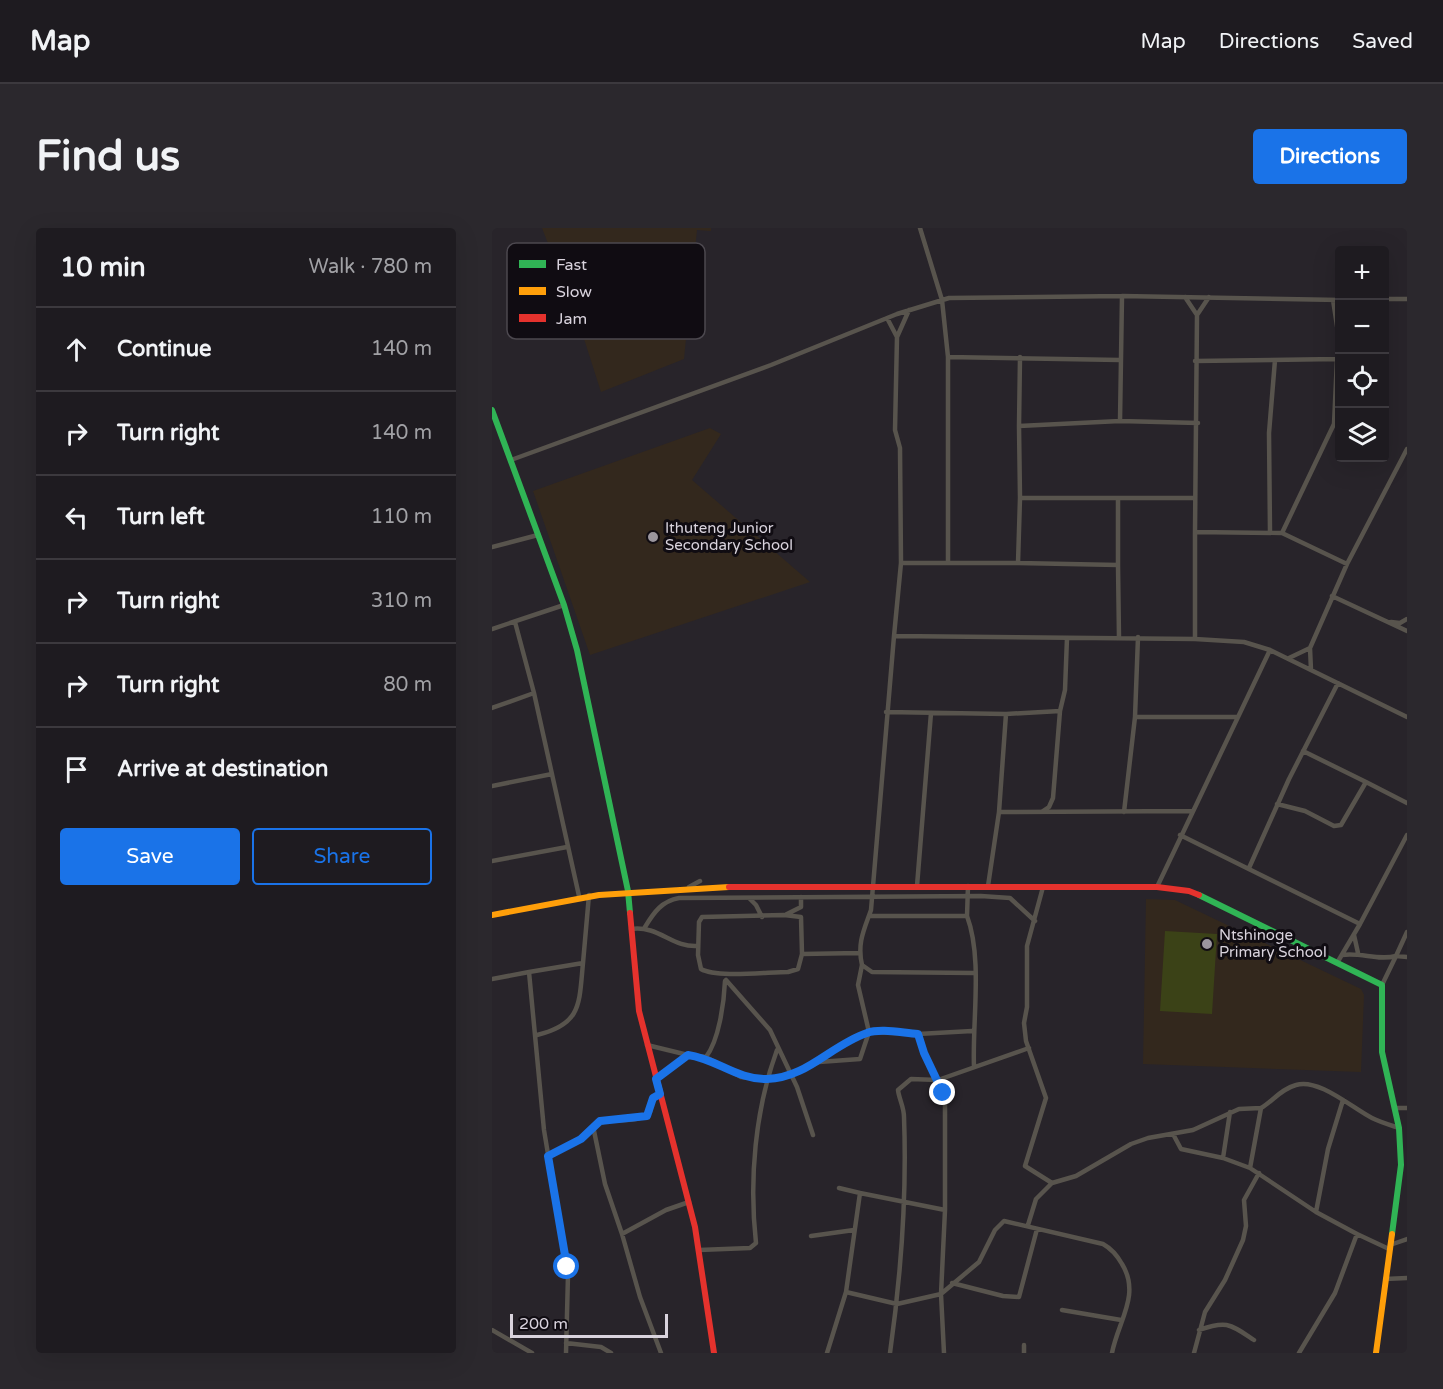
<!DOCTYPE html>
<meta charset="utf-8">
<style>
body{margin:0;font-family:"Varela Round",sans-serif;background:#2b282d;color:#f1f3f6}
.controls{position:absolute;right:18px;top:18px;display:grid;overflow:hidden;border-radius:6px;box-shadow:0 6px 24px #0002}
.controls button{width:54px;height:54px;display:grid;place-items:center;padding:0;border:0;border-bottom:2px solid #3c393e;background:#1e1b20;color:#f1f3f6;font:30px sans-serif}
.scale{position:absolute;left:18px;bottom:15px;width:158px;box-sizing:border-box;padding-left:6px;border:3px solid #d9d3dd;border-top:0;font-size:16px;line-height:21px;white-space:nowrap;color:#d9d3dd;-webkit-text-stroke:4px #100c12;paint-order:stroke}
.stop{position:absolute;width:18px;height:18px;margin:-14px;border:4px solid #1a73e8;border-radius:50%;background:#fff}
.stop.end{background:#1a73e8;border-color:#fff;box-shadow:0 2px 6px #0008}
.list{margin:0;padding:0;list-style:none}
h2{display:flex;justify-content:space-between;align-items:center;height:78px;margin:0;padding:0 24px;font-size:26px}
h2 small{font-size:20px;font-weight:400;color:#a1a1a5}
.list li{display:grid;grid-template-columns:39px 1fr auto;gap:18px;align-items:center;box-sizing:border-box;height:84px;padding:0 24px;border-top:2px solid #3c393e}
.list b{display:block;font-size:22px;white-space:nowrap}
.list em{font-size:20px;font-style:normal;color:#a1a1a5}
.actions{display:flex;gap:12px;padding:18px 24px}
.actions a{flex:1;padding:14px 0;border:2px solid #1a73e8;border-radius:6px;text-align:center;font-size:21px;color:#1a73e8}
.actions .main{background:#1a73e8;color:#fff}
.icon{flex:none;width:33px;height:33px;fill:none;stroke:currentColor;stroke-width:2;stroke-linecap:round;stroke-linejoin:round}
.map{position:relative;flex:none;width:915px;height:1125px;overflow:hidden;border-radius:6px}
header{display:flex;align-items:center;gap:36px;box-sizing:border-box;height:84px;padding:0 30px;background:#1e1b20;border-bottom:2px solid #3c393e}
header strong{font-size:28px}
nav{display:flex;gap:33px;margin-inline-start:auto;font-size:21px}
.intro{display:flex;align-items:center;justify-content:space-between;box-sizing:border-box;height:144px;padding:0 36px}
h1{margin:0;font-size:42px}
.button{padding:15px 27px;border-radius:6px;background:#1a73e8;color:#fff;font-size:21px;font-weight:700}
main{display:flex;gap:36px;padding:0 36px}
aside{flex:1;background:#1e1b20;border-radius:6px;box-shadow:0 6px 24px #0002}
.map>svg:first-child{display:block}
</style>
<header>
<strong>Map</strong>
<nav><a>Map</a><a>Directions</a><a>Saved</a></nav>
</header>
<div class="intro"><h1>Find us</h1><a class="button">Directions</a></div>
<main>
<aside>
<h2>10 min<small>Walk · 780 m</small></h2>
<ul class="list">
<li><svg class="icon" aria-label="ahead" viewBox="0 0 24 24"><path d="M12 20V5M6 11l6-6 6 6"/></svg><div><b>Continue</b></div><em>140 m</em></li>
<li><svg class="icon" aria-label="right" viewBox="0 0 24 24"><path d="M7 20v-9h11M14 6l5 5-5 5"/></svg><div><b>Turn right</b></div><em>140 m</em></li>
<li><svg class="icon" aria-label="left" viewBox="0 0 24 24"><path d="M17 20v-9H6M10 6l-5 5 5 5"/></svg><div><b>Turn left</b></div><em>110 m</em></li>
<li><svg class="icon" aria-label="right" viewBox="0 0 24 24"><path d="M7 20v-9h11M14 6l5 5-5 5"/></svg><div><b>Turn right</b></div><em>310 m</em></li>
<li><svg class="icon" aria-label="right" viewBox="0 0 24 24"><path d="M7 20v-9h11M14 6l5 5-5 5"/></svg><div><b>Turn right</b></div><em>80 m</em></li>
<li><svg class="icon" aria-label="arrive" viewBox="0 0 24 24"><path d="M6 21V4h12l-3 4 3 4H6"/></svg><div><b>Arrive at destination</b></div></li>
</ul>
<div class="actions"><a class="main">Save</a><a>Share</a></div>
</aside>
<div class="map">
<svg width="915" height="1125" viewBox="0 0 915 1125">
<rect width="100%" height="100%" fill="#28242a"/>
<!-- education -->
<path fill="#33281d" d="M50,0H219V3L205,2L192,131L109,164L86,92Z
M218,200L229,206L200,252L318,354L98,427L41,263Z
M654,671L683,672L869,761L872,767L869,844L651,836Z"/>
<!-- green -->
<path fill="#3b4217" d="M673,703L725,706L720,786L668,783Z"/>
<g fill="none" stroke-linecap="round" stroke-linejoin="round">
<!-- street -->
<path stroke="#58544d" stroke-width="4.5" d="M428,0L450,72L456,129L628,132
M693,69L705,87
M892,71H915
M841,72L847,111L845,131
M395,90L405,109
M703,133L845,131L842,196L790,305
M628,193L630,68
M527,198L528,129
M19,232L279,137L405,86L457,70L630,68L848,72
M528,270L527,198L628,193L706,195
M703,304L705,87L717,69
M778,304L777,205L783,132
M0,319L46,307
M409,335H526L528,270H702
M456,335V129
M526,335L626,337V270
M626,337L627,410
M840,368L915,403
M23,394L42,465L87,668
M899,394L908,395L915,391
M0,401L72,377
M402,408L409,335L408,220L403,202L405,109L417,82
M703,411V304L790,305L855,336
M818,420L819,442
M797,430L818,420L855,336L915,221
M0,480L42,465
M394,484L514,486L568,483L573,462L575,410
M643,489H745
M874,554L915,575
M0,558L60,546
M785,576L813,583L842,598L849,597L874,554L811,523
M551,583L557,579L561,570L568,483
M507,584L514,486
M632,584L643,489L646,409
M688,607L868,696L845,735
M0,633L75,619
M757,640L797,551L846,455
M425,658L439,485
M496,658L507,584L700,583
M197,659L208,653
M551,659L535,718V779L532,795L534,813L554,870L533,938L560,955
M665,659L778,422L915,489
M257,670L264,677L270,689
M295,686L309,679V669
M292,687L309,689L310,726L306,741L296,744C276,744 224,750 209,741L206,727L207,694L210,689Z
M377,688H475L476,658
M475,688C491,731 480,793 482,839
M868,696L915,607
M153,699C162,684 170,673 187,670L489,668L518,670L543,693
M139,701C167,697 180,720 206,718
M862,707L866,725
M310,726L367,725
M850,727C869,724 886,733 904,728L915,704
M482,745L380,744L370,737C365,715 372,702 379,682L402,408L703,411L752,414L778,422
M0,751L37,744
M234,752L278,802L305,859L321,907
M890,757L904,728L915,729
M426,806L480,803
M45,807C90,796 87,776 91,735
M155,817L196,827
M214,829C227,812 232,775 233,753
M327,834L347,818L377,804L366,757L370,737
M164,851L196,827L214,829L249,849L275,851L300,847L327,834L368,831L377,804L426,806C431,831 449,850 453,876V982L449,1066L405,1076L354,1064
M168,866L161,870L158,884C145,898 118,887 101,898L113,956L130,1006L174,982L197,974
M902,880H915
M681,906L689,921L731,930L758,940L824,984L865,1006
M56,928L89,911L101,898
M731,930L738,884
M758,940L769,880C781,873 789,861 804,857C827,850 860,880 880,890C888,894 898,897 907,900
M347,960L368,965
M824,984L836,921L851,872
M536,997L544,971L560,955L584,948L639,916L656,910L701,902L747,881L769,880
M130,1006L148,1069L169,1125
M319,1008L362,1002
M898,1017L915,1011
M207,1022L258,1020L264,1015C257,952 263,882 285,822
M893,1051L915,1050
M460,1055L511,1068L527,1069L545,1001
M570,1082L629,1092
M0,1102L40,1125
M707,1102C735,1092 738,1096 762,1112
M74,1115L109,1119L119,1125
M74,1125L76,1047L52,902L37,744L91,735L97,667
M335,1125L354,1064L368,965L453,982
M398,1125C409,1047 415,968 412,889C412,879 407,871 406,862L419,851L446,852L537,820
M452,1125L449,1066L487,1034L503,1002L512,993L611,1016C620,1021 625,1027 630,1036C649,1067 626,1093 620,1125
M532,1125V1117
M702,1125L713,1084L733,1052L751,1012L754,998L752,972L767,945
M807,1125L843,1065L865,1006L897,1021"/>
<!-- fast -->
<path stroke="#30b455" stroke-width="6" d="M0,182L72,377L85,422L136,663L138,685
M707,667L890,757V824L907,900L909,937L900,1006"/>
<!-- slow -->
<path stroke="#ff9f0a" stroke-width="6" d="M0,687L107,667L237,659
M884,1125L900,1006"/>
<!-- jam -->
<path stroke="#e5322d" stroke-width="6" d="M237,659H665L697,663L707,667
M138,685L147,783L203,999L222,1125"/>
</g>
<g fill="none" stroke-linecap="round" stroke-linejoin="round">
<!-- route -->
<path stroke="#1a73e8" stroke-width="8" d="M75,1039L56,928L89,911L108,893L155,888L161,870L168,866L164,851L196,827C225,831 245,852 275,851C315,850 339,817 375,805C389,800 410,805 426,806L432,825L451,865"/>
</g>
<!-- markers -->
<g fill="#9b969e" stroke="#100c12" stroke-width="2">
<circle cx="161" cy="309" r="6"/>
<circle cx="715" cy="716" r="6"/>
</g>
<g text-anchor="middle" stroke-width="6" stroke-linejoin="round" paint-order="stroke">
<!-- poi labels -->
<g font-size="15" fill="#d9d3dd" stroke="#100c12" text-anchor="start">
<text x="173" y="305">Ithuteng Junior<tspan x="173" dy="17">Secondary School</tspan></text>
<text x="727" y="712">Ntshinoge<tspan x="727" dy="17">Primary School</tspan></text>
</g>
</g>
<!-- legend -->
<rect x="15" y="15" width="198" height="96" rx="9" fill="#100c12" stroke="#4c484f" stroke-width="1.5"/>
<rect x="27" y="32" width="27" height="8" fill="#30b455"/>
<rect x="27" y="59" width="27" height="8" fill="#ff9f0a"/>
<rect x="27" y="86" width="27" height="8" fill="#e5322d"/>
<g font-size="16" fill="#d9d3dd">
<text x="64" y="42">Fast</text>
<text x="64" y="69">Slow</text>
<text x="64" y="96">Jam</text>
</g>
</svg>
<div class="controls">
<button>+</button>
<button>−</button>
<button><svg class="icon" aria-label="locate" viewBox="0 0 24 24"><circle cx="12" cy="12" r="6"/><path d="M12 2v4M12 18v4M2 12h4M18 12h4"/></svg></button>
<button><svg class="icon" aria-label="layers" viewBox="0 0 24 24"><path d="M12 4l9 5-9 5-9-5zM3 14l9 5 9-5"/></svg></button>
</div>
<div class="scale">200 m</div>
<div class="stop" style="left:75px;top:1039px"></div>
<div class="stop end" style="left:451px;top:865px"></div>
</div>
</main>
